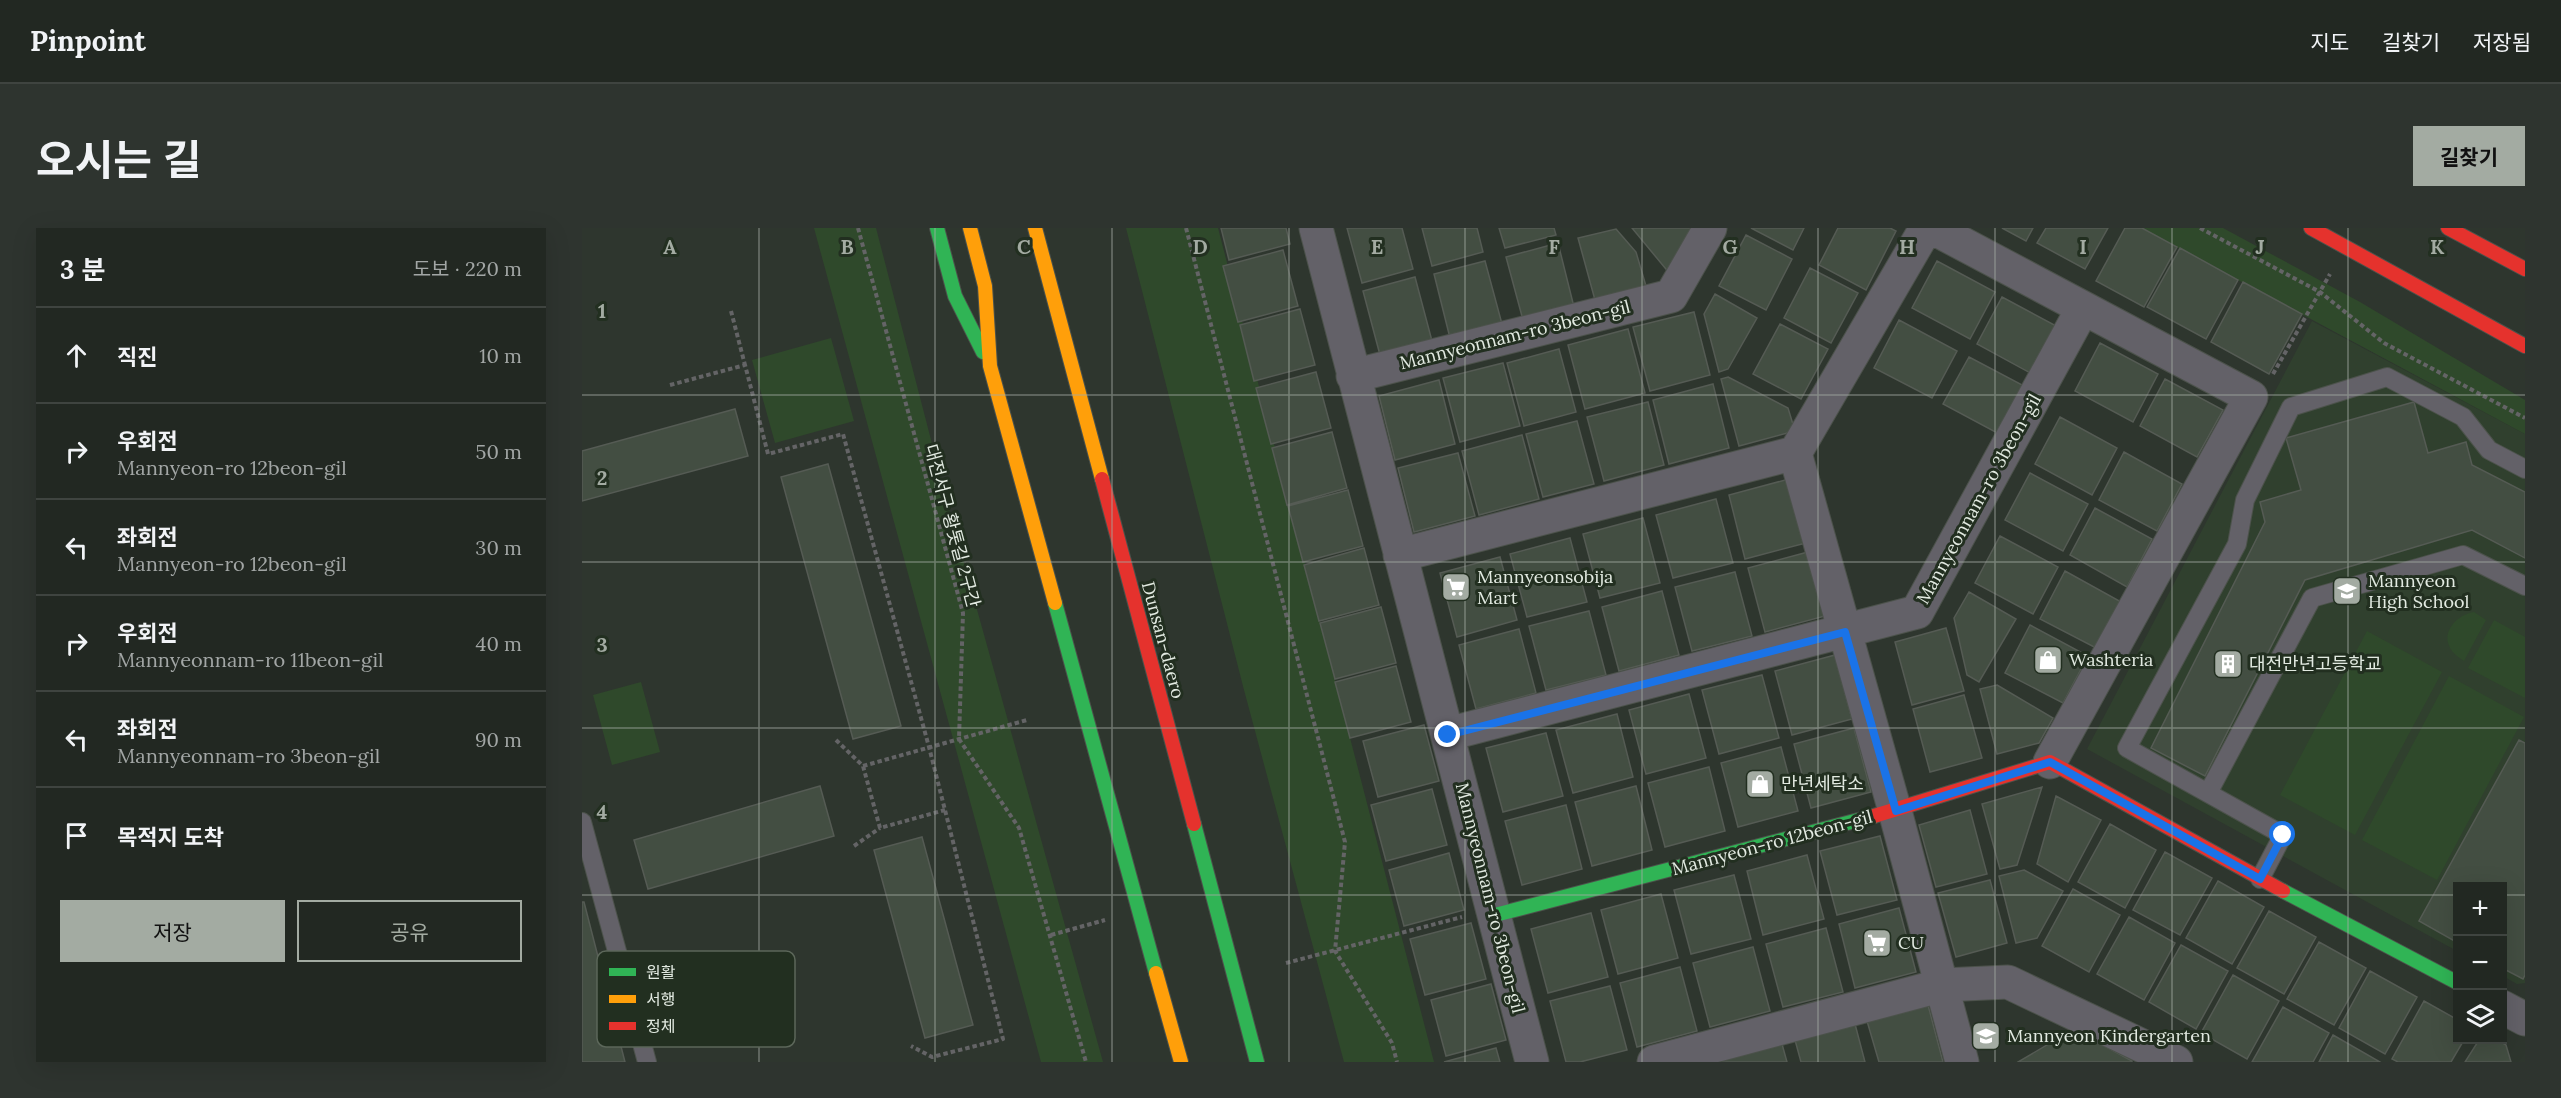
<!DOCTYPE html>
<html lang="ko">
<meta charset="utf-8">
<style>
body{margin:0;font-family:Lora,"Noto Sans KR",serif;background:#2e342f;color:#f1f3f6}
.controls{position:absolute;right:18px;bottom:18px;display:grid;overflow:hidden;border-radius:0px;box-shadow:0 6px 24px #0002}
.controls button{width:54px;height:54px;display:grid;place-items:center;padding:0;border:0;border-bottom:2px solid #3f4440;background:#222822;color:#f1f3f6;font:30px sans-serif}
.stop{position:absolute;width:18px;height:18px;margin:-14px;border:4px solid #1a73e8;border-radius:50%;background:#fff}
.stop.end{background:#1a73e8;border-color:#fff;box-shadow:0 2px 6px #0008}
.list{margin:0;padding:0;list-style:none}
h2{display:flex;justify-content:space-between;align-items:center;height:78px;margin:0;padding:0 24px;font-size:26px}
h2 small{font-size:20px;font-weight:400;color:#a2a6a5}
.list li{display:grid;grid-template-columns:39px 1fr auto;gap:18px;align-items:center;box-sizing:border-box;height:96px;padding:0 24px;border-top:2px solid #3f4440}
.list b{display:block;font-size:22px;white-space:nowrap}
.list p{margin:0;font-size:20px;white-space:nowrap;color:#a2a6a5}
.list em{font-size:20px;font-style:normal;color:#a2a6a5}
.actions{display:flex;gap:12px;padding:18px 24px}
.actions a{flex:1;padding:14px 0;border:2px solid #a3aba2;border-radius:0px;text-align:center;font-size:21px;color:#a3aba2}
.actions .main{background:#a3aba2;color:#111}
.icon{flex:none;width:33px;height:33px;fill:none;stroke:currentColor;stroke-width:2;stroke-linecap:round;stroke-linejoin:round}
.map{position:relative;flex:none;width:1943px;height:834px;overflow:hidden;border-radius:0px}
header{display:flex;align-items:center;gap:36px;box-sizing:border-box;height:84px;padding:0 30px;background:#222822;border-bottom:2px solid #3f4440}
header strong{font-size:28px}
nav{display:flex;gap:33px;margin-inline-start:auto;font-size:21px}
.intro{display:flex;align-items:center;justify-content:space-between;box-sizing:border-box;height:144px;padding:0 36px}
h1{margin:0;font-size:42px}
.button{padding:15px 27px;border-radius:0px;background:#a3aba2;color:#111;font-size:21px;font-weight:700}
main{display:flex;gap:36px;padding:0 36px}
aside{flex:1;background:#222822;border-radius:0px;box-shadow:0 6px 24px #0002}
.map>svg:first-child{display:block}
</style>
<header>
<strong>Pinpoint</strong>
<nav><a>지도</a><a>길찾기</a><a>저장됨</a></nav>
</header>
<div class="intro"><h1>오시는 길</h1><a class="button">길찾기</a></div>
<main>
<aside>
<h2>3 분<small>도보 · 220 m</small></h2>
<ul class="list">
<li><svg class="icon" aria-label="ahead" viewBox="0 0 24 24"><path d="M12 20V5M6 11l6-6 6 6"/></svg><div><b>직진</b></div><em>10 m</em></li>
<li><svg class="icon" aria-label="right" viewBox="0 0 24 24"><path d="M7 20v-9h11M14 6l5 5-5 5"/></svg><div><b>우회전</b><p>Mannyeon-ro 12beon-gil</p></div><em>50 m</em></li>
<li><svg class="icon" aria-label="left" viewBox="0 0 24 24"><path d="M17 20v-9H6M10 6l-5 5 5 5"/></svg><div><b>좌회전</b><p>Mannyeon-ro 12beon-gil</p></div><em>30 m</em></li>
<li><svg class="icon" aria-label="right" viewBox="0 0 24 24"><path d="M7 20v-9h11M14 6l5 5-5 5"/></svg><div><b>우회전</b><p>Mannyeonnam-ro 11beon-gil</p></div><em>40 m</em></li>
<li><svg class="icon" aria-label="left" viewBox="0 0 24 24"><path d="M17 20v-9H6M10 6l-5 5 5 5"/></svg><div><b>좌회전</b><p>Mannyeonnam-ro 3beon-gil</p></div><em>90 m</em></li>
<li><svg class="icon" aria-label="arrive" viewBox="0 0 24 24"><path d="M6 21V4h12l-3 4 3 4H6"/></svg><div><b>목적지 도착</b></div></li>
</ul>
<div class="actions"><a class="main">저장</a><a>공유</a></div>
</aside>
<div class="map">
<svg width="1943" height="834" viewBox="0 0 1943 834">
<rect width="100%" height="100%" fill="#2e362e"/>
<!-- built -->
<path fill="#30402e" d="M1730,93L1943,206V755L1935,756L1921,748L1920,658H1876L1875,723L1505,521Z"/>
<!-- green -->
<path fill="#2f492b" d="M232,0H294L367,281L521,834H459Z
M544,0H636L852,834H762L662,462Z
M1559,0H1641L1778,74L1943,172V206Z
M249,110L272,193L193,215L170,132Z
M1892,384L1904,392L1882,433C1878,430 1873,427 1870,423C1857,406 1874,387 1892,384Z
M1912,392L1943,409V470L1886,440Z
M1785,403L1860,444L1773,607L1698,567Z
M1867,448L1942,489L1855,652L1780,612Z
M59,454L78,524L30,537L11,467Z"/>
<!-- building -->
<path fill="#434e42" stroke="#555b54" stroke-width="1.5" d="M639,0H704L708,16L647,32Z
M765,0H820L831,41L780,55Z
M840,0H895L901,24L850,38Z
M917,0H972L974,7L923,20Z
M1050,0H1114L1088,46Z
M1169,0H1222L1211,22Z
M1256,0H1308L1314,3L1284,62L1237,37Z
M1420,0H1451L1444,13Z
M1464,0H1526L1503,41L1455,15Z
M1543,0H1560L1595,19L1562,79L1514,53Z
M1034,1L1054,24L1064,58L1013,72L996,10Z
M1164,7L1210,31L1184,82L1137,58Z
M976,15L992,79L941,92L924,29Z
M1598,20L1656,52L1624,111L1565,79Z
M701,22L716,78L656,94L641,38Z
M903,33L920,96L868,110L852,46Z
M1355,33L1413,64L1388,111L1330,80Z
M1228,40L1276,65L1249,115L1202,90Z
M833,49L850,113L798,127L781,63Z
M1661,54L1720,86L1687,146L1629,114Z
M1133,66L1175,90L1146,141L1137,144L1122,86Z
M1420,69L1478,100L1452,147L1395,116Z
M718,81L733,137L672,153L658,97Z
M1112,84L1128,147L1068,163L1051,99Z
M1317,92L1375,123L1350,170L1292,140Z
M1198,96L1246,121L1219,171L1171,146Z
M1046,101L1063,165L1003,181L986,117Z
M1518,115L1576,146L1551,194L1493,163Z
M977,121L994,184L942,198L925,135Z
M1387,129L1444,159L1419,207L1361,176Z
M921,135L938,198L878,214L861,150Z
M734,144L749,200L689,216L674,160Z
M1146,149L1206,180L1213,203L1157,218L1139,151Z
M1583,151L1641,182L1615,229L1558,198Z
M857,152L873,216L813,232L797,168Z
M1131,156L1147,220L1087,236L1071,172Z
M1066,174L1082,237L1022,253L1005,189Z
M1832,174L1846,225L1884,214L1890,237L1943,264V330L1890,302L1723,352L1623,548L1569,520L1683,294L1678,274L1719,262L1704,210Z
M153,181L166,228L0,273V223Z
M1478,189L1535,220L1510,267L1453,236Z
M995,193L1012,256L961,269L944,206Z
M750,204L765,260L705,277L690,220Z
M940,207L957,271L897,287L880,223Z
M1542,224L1600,256L1575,303L1517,272Z
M876,225L893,288L832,304L816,240Z
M246,236L319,498L271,511L199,249Z
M1448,245L1506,276L1481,323L1423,292Z
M1207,251L1224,315L1163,331L1147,267Z
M766,262L781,318L721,334L706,278Z
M1134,271L1151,335L1091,350L1074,287Z
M1513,280L1570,311L1545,359L1488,327Z
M1061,290L1078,355L1018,370L1001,306Z
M1418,308L1476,339L1451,386L1393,355Z
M988,310L1005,374L945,389L928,326Z
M782,320L797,377L737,393L722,337Z
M1226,324L1243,388L1183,404L1166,340Z
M918,329L935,392L875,409L858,345Z
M1483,343L1541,375L1516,421L1458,391Z
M1153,344L1170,408L1110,423L1093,359Z
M1080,363L1097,427L1037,443L1020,379Z
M1387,364L1434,391L1397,454L1385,447L1372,390Z
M799,379L814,435L753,451L738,395Z
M1007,383L1024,447L964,462L947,398Z
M1448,397L1506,428L1481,475L1423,445Z
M1364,400L1382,463L1330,477L1313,414Z
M937,401L954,465L894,481L877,417Z
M1253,427L1270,491L1210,507L1193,443Z
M814,438L829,494L768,510L753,454Z
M1180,447L1197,510L1137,526L1120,462Z
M1415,457L1471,490L1457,515L1415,526L1398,461Z
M1107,466L1124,530L1064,546L1047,482Z
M1382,467L1400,530L1348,544L1331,481Z
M1035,486L1051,549L991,565L974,502Z
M842,497L857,553L796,569L781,513Z
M1272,500L1289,564L1229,580L1212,516Z
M964,505L981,568L921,584L904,520Z
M1937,512L1943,515V747L1941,751L1920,740V658H1876V715L1837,693Z
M1199,519L1216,583L1156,599L1139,535Z
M1127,539L1143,603L1083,619L1066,555Z
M238,558L252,608L66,661L52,612Z
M1054,558L1070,622L1010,638L993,574Z
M1460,559L1435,637L1418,641L1400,576Z
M850,561L865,617L804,633L789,577Z
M1474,568L1519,592L1486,654L1455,636Z
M984,577L1000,641L940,657L923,593Z
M1388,582L1405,646L1354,659L1337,597Z
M1528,596L1574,622L1543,680L1496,654Z
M1298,608L1315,672L1255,687L1238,623Z
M340,609L391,797L343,810L292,622Z
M1583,624L1630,650L1598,707L1551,682Z
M867,625L882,682L822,698L807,642Z
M1225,627L1242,691L1181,707L1165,643Z
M1442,642L1481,663L1455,710L1434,715L1417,648Z
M1152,647L1169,711L1109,726L1092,662Z
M1408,652L1425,715L1374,729L1356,665Z
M1636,653L1682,679L1650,736L1604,710Z
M1491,661L1538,687L1507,744L1460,718Z
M1079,666L1096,730L1036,746L1019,682Z
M0,674H2L43,834H0Z
M1317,680L1334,744L1273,760L1257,696Z
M1687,683L1734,709L1702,766L1655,740Z
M1009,685L1026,749L966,765L949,701Z
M1547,689L1593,715L1562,772L1515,746Z
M889,695L904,751L843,767L828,711Z
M1244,700L1261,764L1201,779L1184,716Z
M1737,714L1784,740L1752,797L1705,771Z
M1599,717L1646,743L1614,801L1567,774Z
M1171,719L1188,783L1128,799L1111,735Z
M1098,739L1115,803L1055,819L1038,755Z
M1788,743L1835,769L1803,826L1757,800Z
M1651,747L1697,773L1665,831L1619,805Z
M909,756L924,812L864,828L849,772Z
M1028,758L1045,822L998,834H984L968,773Z
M1842,773L1876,792V812H1882L1869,834H1816L1810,831Z
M1346,777L1361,834H1297L1285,793Z
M1701,779L1747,805L1731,834H1670Z
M1273,796L1283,834H1219L1213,812Z
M1492,801L1550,833V834H1436Z
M1751,807L1798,834H1737Z
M1897,812H1916L1924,817L1929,834H1883Z
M1200,816L1205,834H1141L1140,832Z
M914,820L918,834H862Z"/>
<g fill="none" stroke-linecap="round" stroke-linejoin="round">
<!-- lane casing -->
<g stroke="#4c524b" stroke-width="20">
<path id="lane" d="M1626,565L1730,370L1881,327L1943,358
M0,594L65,834
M1678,651L1701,607L1545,520L1655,316L1663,272L1709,179L1805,149L1881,189L1907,222L1943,241"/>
</g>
<!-- street casing -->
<g stroke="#4c524b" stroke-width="35">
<path id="street" d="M734,0L950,834
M1344,0L1213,225L1313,583L1380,834
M1351,0L1669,169L1468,534
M771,148L1089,68L1128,0
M818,327L1213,225
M866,506L1335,384L1501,80
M1920,779L1943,791
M1072,834L1361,757L1426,754L1594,834"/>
</g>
<!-- fast casing -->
<g stroke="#4c524b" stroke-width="16">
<path id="fast" d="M355,0L373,68L401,124
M473,375L574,745
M612,596L675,834
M1701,663L1876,755
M913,687L1292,588"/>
</g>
<!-- slow casing -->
<g stroke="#4c524b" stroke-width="16">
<path id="slow" d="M388,0L403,58L408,138L473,375
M453,0L520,251
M574,745L599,834"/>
</g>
<!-- jam casing -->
<g stroke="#4c524b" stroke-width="16">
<path id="jam" d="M1729,0L1943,118
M1866,0L1943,41
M520,251L612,596
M1292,588L1468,534L1701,663"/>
</g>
<!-- path -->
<path stroke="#646466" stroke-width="4" stroke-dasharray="4.5 3" stroke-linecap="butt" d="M276,0L381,385L377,511L437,600L504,834
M604,0L763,614L753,723L810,815L815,834
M1618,0L1738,64L1802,115L1943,190
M149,83L163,137
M1691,146L1748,46
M88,157L163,137L186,226L261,206L347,519L421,811L350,829L329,818
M254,512L281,538L298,600L363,582
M281,538L445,492
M272,618L298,600
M469,707L523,692
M704,735L880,689"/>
<!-- lane -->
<use href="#lane" stroke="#636168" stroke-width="18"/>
<!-- street -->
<use href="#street" stroke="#636168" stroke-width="33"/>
<!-- fast -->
<use href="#fast" stroke="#30b455" stroke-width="14"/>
<!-- slow -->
<use href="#slow" stroke="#ff9f0a" stroke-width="14"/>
<!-- jam -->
<use href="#jam" stroke="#e5322d" stroke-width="14"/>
</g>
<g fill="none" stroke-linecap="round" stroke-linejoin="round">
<!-- route -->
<path stroke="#1a73e8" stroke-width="8" d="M866,507L1263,404L1314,583L1468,534L1678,651L1701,607"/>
</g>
<!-- grid -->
<path fill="none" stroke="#a3aba2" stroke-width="1.5" stroke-opacity="0.55" d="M177,0V834M353,0V834M530,0V834M707,0V834M883,0V834M1060,0V834M1236,0V834M1413,0V834M1590,0V834M1766,0V834M0,167H1943M0,334H1943M0,500H1943M0,667H1876M1920,667H1943"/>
<!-- icons -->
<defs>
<g id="supermarket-square" transform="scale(1.5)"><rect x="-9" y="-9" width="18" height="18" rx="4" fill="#a3aba2" stroke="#222f20"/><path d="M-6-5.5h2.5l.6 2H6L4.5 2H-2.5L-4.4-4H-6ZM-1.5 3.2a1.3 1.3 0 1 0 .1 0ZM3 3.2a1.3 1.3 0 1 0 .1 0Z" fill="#fff"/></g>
<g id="school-square" transform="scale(1.5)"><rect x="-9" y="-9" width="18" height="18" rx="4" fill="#a3aba2" stroke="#222f20"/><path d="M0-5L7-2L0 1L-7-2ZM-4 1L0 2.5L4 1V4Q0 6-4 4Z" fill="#fff"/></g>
<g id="shop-square" transform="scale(1.5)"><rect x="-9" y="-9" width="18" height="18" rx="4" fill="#a3aba2" stroke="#222f20"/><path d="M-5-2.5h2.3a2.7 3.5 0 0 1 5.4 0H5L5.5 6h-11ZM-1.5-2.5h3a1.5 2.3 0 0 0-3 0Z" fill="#fff"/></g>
<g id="building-square" transform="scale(1.5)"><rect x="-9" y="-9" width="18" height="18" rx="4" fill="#a3aba2" stroke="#222f20"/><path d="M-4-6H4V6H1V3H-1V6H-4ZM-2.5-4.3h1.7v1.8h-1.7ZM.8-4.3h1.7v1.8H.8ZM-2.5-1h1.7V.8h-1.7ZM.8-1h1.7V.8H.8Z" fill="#fff"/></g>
</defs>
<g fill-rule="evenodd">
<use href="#supermarket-square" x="874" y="359"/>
<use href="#school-square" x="1765" y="363"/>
<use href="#shop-square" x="1466" y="432"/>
<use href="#building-square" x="1646" y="436"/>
<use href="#shop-square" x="1178" y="556"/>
<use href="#supermarket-square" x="1295" y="715"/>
<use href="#school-square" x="1404" y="808"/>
</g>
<g text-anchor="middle" stroke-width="6" stroke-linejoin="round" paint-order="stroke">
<!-- street labels -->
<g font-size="18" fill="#e2eae1" stroke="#222f20">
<text transform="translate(933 107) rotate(-14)" y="6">Mannyeonnam-ro 3beon-gil</text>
<text transform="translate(1397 271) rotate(-61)" y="6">Mannyeonnam-ro 3beon-gil</text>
<text transform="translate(370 298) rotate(75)" y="6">대전서구 황톳길 2구간</text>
<text transform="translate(581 412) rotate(75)" y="6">Dunsan-daero</text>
<text transform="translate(1190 615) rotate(-15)" y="6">Mannyeon-ro 12beon-gil</text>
<text transform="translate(908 670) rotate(76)" y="6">Mannyeonnam-ro 3beon-gil</text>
</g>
<!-- poi labels -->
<g font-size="18" fill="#e2eae1" stroke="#222f20" text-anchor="start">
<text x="895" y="355">Mannyeonsobija<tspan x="895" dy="21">Mart</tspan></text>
<text x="1786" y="359">Mannyeon<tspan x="1786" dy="21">High School</tspan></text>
<text x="1487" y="438">Washteria</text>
<text x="1667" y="442">대전만년고등학교</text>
<text x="1199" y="562">만년세탁소</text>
<text x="1316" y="721">CU</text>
<text x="1425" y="814">Mannyeon Kindergarten</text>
</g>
</g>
<!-- legend -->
<rect x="15" y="723" width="198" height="96" rx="9" fill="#222f20" stroke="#5c675a" stroke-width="1.5"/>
<rect x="27" y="740" width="27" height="8" fill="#30b455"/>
<rect x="27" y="767" width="27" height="8" fill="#ff9f0a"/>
<rect x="27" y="794" width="27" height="8" fill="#e5322d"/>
<g font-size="16" fill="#e2eae1">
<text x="64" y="750">원활</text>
<text x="64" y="777">서행</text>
<text x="64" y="804">정체</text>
</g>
<g font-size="20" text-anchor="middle" font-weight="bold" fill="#a3aba2" stroke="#222f20" stroke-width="6" stroke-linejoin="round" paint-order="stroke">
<text x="88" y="26">A</text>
<text x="265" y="26">B</text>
<text x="442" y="26">C</text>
<text x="618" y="26">D</text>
<text x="795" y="26">E</text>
<text x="972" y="26">F</text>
<text x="1148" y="26">G</text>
<text x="1325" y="26">H</text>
<text x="1501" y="26">I</text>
<text x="1678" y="26">J</text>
<text x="1855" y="26">K</text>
<text x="20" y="90">1</text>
<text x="20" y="257">2</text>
<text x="20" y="424">3</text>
<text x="20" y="591">4</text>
</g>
</svg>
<div class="controls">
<button>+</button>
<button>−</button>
<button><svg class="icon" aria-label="layers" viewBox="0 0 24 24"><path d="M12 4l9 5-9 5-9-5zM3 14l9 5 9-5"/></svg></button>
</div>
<div class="stop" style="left:1701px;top:607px"></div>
<div class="stop end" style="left:866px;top:507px"></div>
</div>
</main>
